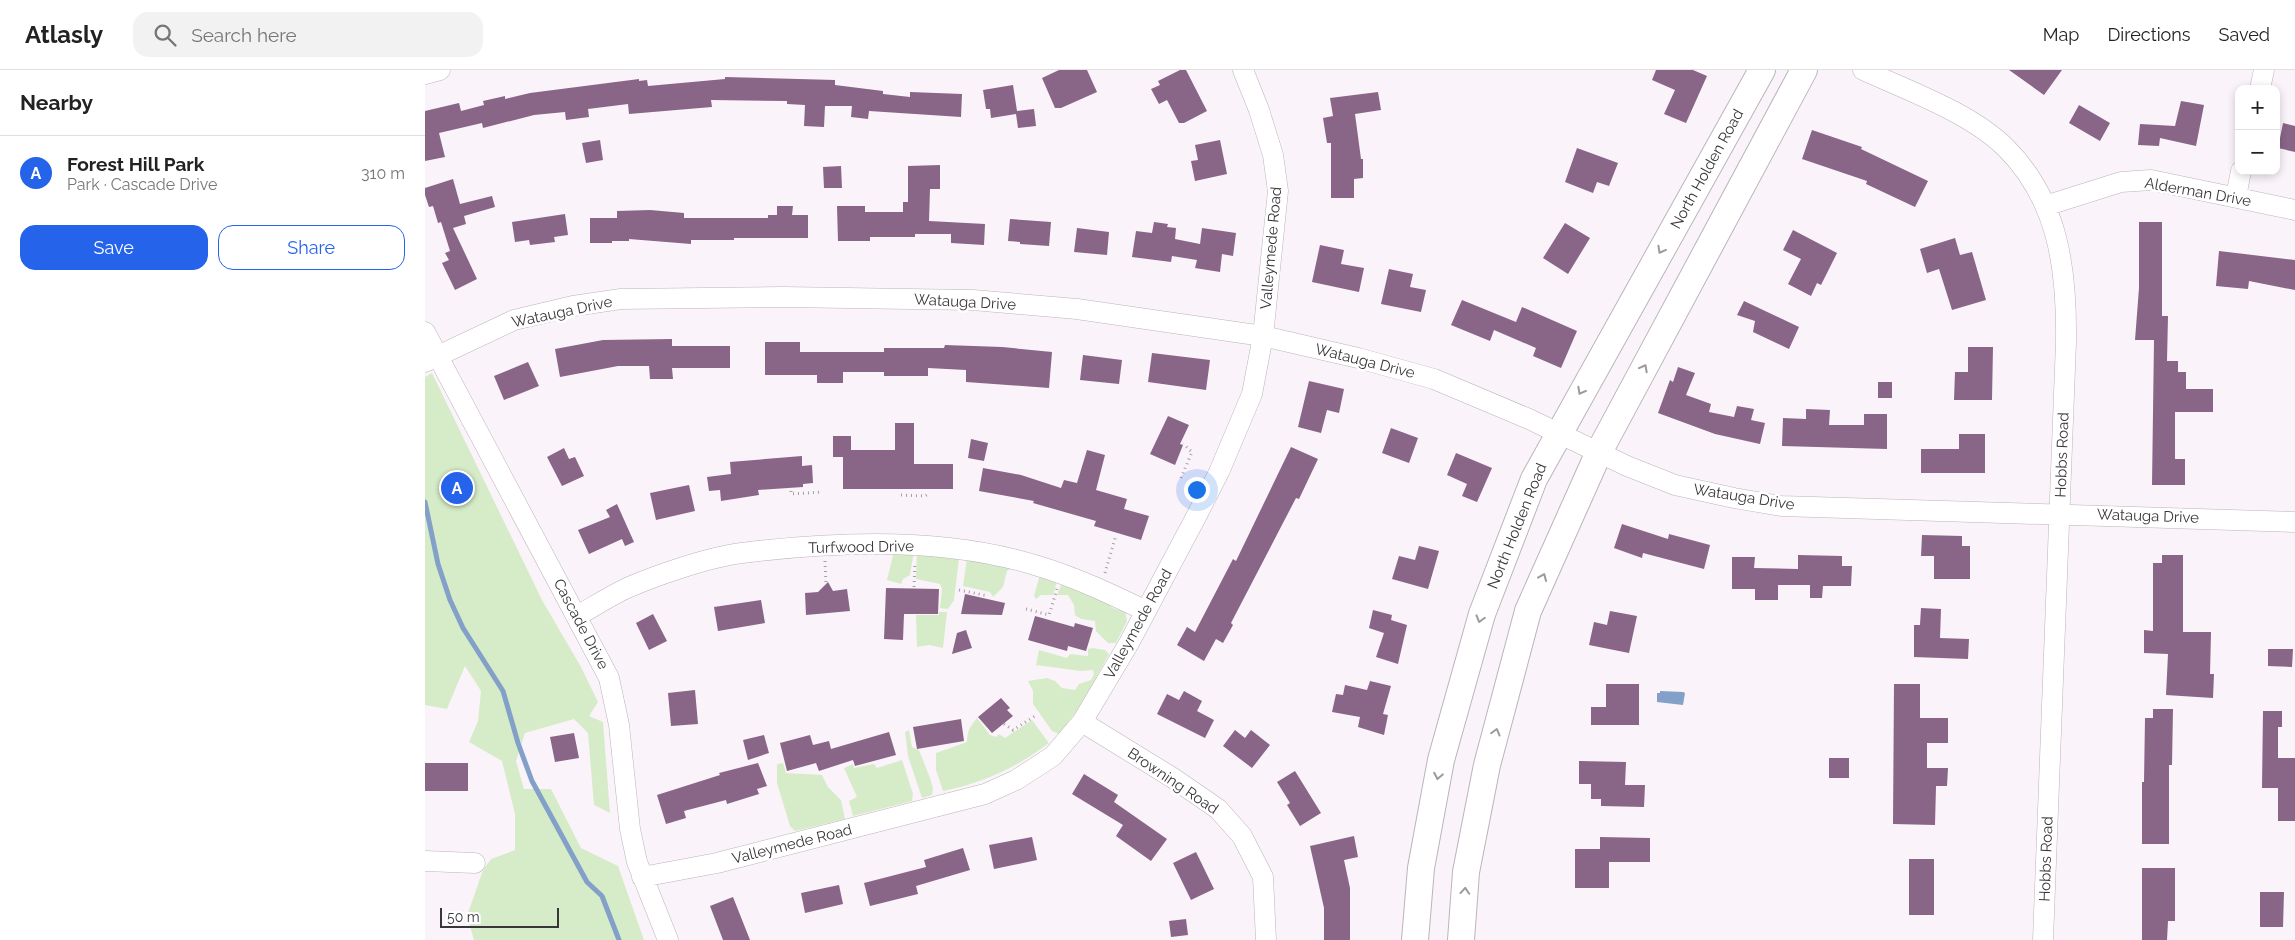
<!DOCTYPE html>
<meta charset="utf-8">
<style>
body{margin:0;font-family:Raleway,sans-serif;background:#f2f2f2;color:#222}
.controls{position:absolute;right:15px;top:15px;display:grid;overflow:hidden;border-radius:10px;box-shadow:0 2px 8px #0003}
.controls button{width:45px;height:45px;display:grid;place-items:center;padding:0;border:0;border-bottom:1px solid #e0e0e0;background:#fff;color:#222;font:25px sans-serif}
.scale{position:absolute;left:15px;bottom:12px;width:119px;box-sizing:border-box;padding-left:5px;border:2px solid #393639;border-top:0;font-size:14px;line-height:18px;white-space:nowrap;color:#393639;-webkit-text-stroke:4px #fff;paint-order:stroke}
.you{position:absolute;left:771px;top:419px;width:18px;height:18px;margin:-12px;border:4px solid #fff;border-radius:50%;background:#1a73e8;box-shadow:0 0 0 8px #1a73e833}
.badge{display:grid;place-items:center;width:32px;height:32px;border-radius:50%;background:#2563eb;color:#fff;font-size:16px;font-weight:700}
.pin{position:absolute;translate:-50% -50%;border:2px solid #fff;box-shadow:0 1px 5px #0006}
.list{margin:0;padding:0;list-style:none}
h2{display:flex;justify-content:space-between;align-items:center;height:65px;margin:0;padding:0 20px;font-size:21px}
h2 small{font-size:16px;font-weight:400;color:#767676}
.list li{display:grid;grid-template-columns:32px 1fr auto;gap:15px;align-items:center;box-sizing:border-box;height:75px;padding:0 20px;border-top:1px solid #e0e0e0}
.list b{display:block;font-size:19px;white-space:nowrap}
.list p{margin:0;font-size:16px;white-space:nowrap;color:#767676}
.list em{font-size:16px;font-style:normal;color:#767676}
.actions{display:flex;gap:10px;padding:15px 20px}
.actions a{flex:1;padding:11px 0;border:1px solid #2563eb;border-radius:15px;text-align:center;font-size:18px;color:#2563eb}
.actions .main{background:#2563eb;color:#fff}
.icon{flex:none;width:28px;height:28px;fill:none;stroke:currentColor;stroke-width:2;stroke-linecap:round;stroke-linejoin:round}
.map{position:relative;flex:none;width:1870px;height:870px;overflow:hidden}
header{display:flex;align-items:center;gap:30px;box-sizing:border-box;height:70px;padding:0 25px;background:#fff;border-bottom:1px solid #e0e0e0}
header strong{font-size:24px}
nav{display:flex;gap:28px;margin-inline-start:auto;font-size:18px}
.search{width:350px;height:45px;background:#f2f2f2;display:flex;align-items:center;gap:12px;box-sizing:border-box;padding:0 18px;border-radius:15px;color:#767676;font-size:19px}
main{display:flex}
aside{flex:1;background:#fff}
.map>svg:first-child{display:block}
</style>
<header>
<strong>Atlasly</strong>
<div class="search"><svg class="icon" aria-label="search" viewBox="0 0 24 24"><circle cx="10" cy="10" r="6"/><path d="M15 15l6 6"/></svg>Search here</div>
<nav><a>Map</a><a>Directions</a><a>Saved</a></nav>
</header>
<main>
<aside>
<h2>Nearby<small></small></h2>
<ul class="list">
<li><span class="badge">A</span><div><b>Forest Hill Park</b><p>Park · Cascade Drive</p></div><em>310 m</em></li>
</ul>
<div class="actions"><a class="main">Save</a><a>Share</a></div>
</aside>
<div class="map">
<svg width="1870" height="870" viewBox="0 0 1870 870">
<rect width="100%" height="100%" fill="#fbf3fa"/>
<!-- green -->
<path fill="#d6ecc8" d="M7,303L117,530L156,597L173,632L164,646L178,652L185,743L169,735L163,663L149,649L100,663L91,691L99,719H126L156,778L193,796L219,870H49L42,846L58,800L66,789L90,780V744L77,691L44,672L53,651L56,621L40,596L22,639L0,635V307Z
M469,481H489L485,505L478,509L476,514L462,510Z
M492,481L534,488L529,530L523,539L515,538L517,519L515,514L491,509Z
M542,488L591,495L582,501L578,517L568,527L565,522L538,516Z
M617,503L633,508L628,525H616L611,529L609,526L614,508Z
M638,510L688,532L686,537L693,540L695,536L700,540L702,551L691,573H683L671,561L670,551L656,549L650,545L649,535L643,525H632Z
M514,542H522L518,578L504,575L492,577L491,545H514Z
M668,578L680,580L684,584L656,635L634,664L627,661L608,634V621L603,611L622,608L630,611L637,618L650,620L654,614L666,610L669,604L668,600L656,601L611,595L614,580L642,588L645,584L663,586V579Z
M552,648L565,665L571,667L574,664L580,668L607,650L624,673C591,698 558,713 518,721L511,700V683L542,672C542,662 545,656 552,648Z
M484,660L487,677L494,680L505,708L508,718L507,725L497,728L483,686L480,662Z
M477,690L488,724L487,731L428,746L424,731L432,727L419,698L428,694L429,698L449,694L452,698Z
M358,693L361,703L397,705L403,717L416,730L420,749L370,761L365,756L352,713V694Z"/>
<!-- water -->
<path fill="#83a0c8" d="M1235,621L1258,622L1260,623L1258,635L1232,632V623H1235Z"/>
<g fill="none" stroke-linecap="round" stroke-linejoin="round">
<!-- stream -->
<path stroke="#83a0c8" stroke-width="5" d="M0,432L13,494L25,530L38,558L78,621L93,673L107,711L162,812L177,826L194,870"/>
</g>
<!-- building -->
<path fill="#896587" d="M634,0H662L672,22L636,38H630L617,8Z
M755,0H761L782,41L759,53H754L742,30L734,34L726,19L735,15L733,11Z
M1231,0H1268L1282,6L1261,53L1239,44L1250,20L1227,10Z
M1584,0H1637L1619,25Z
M300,7L410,10V15L458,21V24L485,27V22L537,24L536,47L444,41L443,49L426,47L427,36H400L399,57L379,56L380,35L362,34V31L286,30L287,37L204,44L203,34L163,39L164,47L141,50L140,42L109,45L58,58L57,53L14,63L20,87L0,91V41L34,33L36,41L59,35L58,31L80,26V29L105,23L214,9V11L222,10L223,16L300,9Z
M588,15L592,41L609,39L611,56L593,58L591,44L566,48L565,39H561L558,20Z
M953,22L956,40L930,44L936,89H938V108L929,109V128H906V73H902L898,48L908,46L905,28Z
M1756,31L1779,35L1771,76L1735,68L1734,76L1713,75L1715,54L1750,56Z
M1654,35L1685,53L1675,71L1644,53Z
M1858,53L1870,56V82L1853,78Z
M1387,60L1437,77L1436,79L1503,111L1490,137L1441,114L1442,111L1377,89Z
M175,70L178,90L161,93L157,73Z
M795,70L802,104L770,111L766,91L773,90L770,75Z
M1152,78L1193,93L1184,116L1172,112L1168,123L1140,112Z
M515,95V119H505L504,151L560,154L559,175L526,173V164H490V167H445V171H413L412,136H440V142H478V132H483V96Z
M416,96L417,118H399L398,97Z
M28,109L35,134L67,126L70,137L39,146L41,154L28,158L52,209L30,220L17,193L24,190L20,183L25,181L16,152L13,153L8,136L4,137L0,125V118Z
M352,136H368L367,145H383V168H309V170H266V174L204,169V171H187V173H165V148H192V141L225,140L259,143V148H343V145H352Z
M140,144L143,165L129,167L130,172L105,175L104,170L90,172L87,152Z
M585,149L626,152L624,176L595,174V172L583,171Z
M729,152L743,154L742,157L751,158L750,169L775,174L777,158L811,163L808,186L797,184L795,202L770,198L772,190L747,186L746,192L707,187L711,161L727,163Z
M1714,152H1737V246H1743L1742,291H1753V302H1761V319H1788V342H1750V389H1760V415H1727L1729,270H1710L1714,218Z
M1140,153L1165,168L1143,204L1118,188Z
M652,158L684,162L682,185L649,182Z
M1368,160L1412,183L1396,215L1392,213L1386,226L1363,214L1376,189L1358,180Z
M1530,168L1535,185L1547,182L1561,230L1527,240L1514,199L1502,203L1495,179Z
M895,175L919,180L916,194L939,198L934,222L887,212Z
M1794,181L1870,190V220L1824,211L1823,219L1791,216Z
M964,199L988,204L985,217L1001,220L996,242L956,234Z
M1037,230L1091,252L1097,237L1152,261L1136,298L1108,286L1111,278L1069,260L1065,271L1026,255Z
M1319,231L1374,257L1364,279L1328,262L1330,251L1312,245Z
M247,269V276H305V298H247L248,309H225L224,296H193L135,307L130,279L178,270Z
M340,272H375V282H459V278H519L520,275L577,277L627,282L624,318L541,312V300L503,298V306H459V302H418V313H392V305H340Z
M1543,277H1568L1567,330H1529L1530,302H1543Z
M727,283L785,290L781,320L723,312Z
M658,285L697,290L694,314L655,310Z
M103,292L114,316L79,330L69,306Z
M1253,297L1270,303L1261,325L1286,334L1284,342L1309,347L1312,336L1329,339L1326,350L1340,353L1335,374L1290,364L1233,343L1245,310L1248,312Z
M884,311L919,319L914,343L902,340L896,363L873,357Z
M1453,312H1467V328H1453Z
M1381,339L1405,340L1404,355H1439V344H1462V379L1357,376L1358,348L1381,349Z
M743,346L764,355L755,374L758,375L750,395L725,384Z
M470,353H489V394H528V419H418V387H408V366H426V380H470Z
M966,358L993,368L984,393L957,383Z
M1534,364H1560V403H1496V379H1534Z
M546,369L563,373L559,391L543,388Z
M866,377L893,389L874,429L871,428L806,553L808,555L798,573L791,569L779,591L752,575L762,557L770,562L808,489L811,491Z
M139,378L144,389L150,387L159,406L137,416L122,387Z
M662,380L680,385L671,420L702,429L699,439L724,446L716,470L669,456L671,451L608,433L609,431L554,421L558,398L596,405L636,418L639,410L652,413Z
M1031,383L1067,398L1052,432L1037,426L1042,414L1022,405Z
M377,386V396L387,395L388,413L378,414V417L333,420L334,425L296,431L295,420L284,421L282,407L306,404L305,392Z
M264,415L270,441L231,450L225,423Z
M192,434L209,472L200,476L197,469L164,484L153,460L185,447L181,440Z
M1197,454L1243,469L1244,464L1285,475L1279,499L1218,483L1217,488L1189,478Z
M1497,465L1537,466V476H1545V509H1509V486H1496Z
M994,476L1014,481L1003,519L967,509L974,486L990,490Z
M1373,485L1417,486V496H1427L1426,516H1398L1397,528H1385V515H1353V530H1330V519H1307V487H1330L1329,498L1373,499Z
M1737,485H1758V562H1786L1785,604H1789L1788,628L1741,625L1743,584L1719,583V560L1728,561V493H1737Z
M403,512L408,521L422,519L425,541L381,545L380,523L393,522Z
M461,518L514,519L513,544H479L478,570L459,569Z
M540,524L580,533L577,545L536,544Z
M336,530L340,553L293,561L289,537Z
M1496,538L1516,539L1515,568L1544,569L1543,589L1489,587V555H1495Z
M948,540L967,545L966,550L982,555L973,594L951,587L959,563L944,558Z
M1185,541L1212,546L1204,583L1164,575L1169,552L1182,555Z
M228,544L242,571L224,580L211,553Z
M610,546L649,557L650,553L668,558L661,581L643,576L642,581L603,570Z
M541,560L547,578L527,584L532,563Z
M1843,579H1868L1867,597L1843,596Z
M945,611L966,616L958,644L963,645L959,665L933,657L935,647L907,642L911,624L918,625L920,615L942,620Z
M1181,614H1214V655H1166V637H1181Z
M1469,614H1495V648H1523V673H1502V698H1523L1522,716H1511L1510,755L1468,754Z
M270,620L273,654L246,656L243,623Z
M759,621L777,631L772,641L789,650L780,668L732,644L742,624L754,630Z
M576,628L585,638L582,640L588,646L567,663L553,647Z
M1728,639H1748L1747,695H1744V774H1717V712H1719L1720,648H1728Z
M1838,641H1857V657H1853V688H1870V751H1853V718H1837Z
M536,649L539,671L492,679L488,657Z
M810,660L820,668L826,660L845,675L827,698L798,676Z
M464,662L471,685L430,696L428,690L394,701L391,693L362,701L355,673L385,665L388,675L404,671L406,679Z
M149,663L154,688L130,692L125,667Z
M339,665L344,683L323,690L318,670Z
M1404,688H1424V708H1404Z
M1154,691L1201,692L1200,715H1220L1219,737L1176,736V729H1166V714H1154Z
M0,693H43V721H0Z
M333,693L342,716L332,719L334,724L302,734L301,730L259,741L261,748L241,754L232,725L295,705L294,703Z
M870,701L896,743L875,756L862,735L865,733L852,712Z
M659,704L693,725L689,732L742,769L726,791L691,766L698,755L647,724Z
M929,766L933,787L919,790L925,818V870H899V838L885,776Z
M607,767L612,790L569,799L564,775Z
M1175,767L1225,768V792H1184V818H1150V779H1175Z
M538,778L545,800L491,816L493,824L445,836L439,813L501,797L499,790Z
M771,782L789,819L766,830L748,793Z
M1484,789H1509V845H1484Z
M1717,798H1750V851H1743L1742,870H1717Z
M414,815L418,834L380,843L376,823Z
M1835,822H1859L1858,857H1835Z
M308,827L325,870H298L285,836Z
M761,849L763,865L746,867L744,851Z"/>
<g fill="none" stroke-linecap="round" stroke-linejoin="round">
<!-- minor casing -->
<g stroke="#bbb4ba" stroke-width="21">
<path id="minor" d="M1438,0C1482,20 1546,43 1581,78C1634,131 1642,201 1641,272L1618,870
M0,4L15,0
M1835,19L1839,0
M1811,127L1816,101
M1620,136L1696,112L1726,110L1870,140
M0,262L184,608L194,655L205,759L212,792L243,870
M0,292L89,250L148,236L196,229L359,227L548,230L652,239L838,266L933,288L1009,309L1104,349L1202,396L1250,415L1309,428L1356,436L1870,452
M152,546C168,537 185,526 202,518C232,505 284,487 317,483C411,471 522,467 613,496C650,507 686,524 721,541
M657,652L748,708L793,739L817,766L838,807L841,870
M0,791L50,793
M217,807L292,793L560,724L591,710L628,686L657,652L704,573L772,445L794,402L827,324L838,266L853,121L848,85L834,40L818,0"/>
</g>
<!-- major casing -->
<g stroke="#bbb4ba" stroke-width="28">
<path id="major" d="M990,870L996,798L1016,690L1057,544L1109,409L1337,0
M1036,870L1041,802L1062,695L1103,541L1174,382L1379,0"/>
</g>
<!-- path -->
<path stroke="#a39ea3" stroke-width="3" stroke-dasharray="1 4" stroke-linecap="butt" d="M756,408L767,382L758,374
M366,421V424L397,422
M476,425L500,426L505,423
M400,491L401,515
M680,503L691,465
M489,517L490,492
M534,520L563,526
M601,539L624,545L632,519
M579,654L588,660L610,646"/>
<!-- minor -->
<use href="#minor" stroke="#fff" stroke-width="20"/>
<!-- major -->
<use href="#major" stroke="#fff" stroke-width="26"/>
</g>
<!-- one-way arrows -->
<defs><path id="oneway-chevron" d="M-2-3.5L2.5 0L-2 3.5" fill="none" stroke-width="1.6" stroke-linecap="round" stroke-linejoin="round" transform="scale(1.25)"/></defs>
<g stroke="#9c9a9c">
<use href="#oneway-chevron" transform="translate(1236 180) rotate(119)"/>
<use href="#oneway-chevron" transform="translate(1219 298) rotate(-62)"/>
<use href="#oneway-chevron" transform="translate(1156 321) rotate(119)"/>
<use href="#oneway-chevron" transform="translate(1118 507) rotate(-67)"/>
<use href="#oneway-chevron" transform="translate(1055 549) rotate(106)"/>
<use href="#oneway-chevron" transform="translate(1071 662) rotate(-75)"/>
<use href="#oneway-chevron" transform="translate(1013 706) rotate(101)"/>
<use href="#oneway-chevron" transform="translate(1040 821) rotate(-86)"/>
</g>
<g text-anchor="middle" stroke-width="5" stroke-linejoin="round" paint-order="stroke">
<!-- street labels -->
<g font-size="15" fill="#393639" stroke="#fff">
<text transform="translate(1282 99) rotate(-61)" y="5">North Holden Road</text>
<text transform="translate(1773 122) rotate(10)" y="5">Alderman Drive</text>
<text transform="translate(846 178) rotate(-85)" y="5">Valleymede Road</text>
<text transform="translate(540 232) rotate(3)" y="5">Watauga Drive</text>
<text transform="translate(137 242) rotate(-12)" y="5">Watauga Drive</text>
<text transform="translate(940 291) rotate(14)" y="5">Watauga Drive</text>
<text transform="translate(1637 385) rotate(-88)" y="5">Hobbs Road</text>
<text transform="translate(1319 427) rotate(9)" y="5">Watauga Drive</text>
<text transform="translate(1723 446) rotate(2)" y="5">Watauga Drive</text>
<text transform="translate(1092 456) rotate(-68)" y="5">North Holden Road</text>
<text transform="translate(436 477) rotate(-1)" y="5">Turfwood Drive</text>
<text transform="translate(156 554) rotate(62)" y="5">Cascade Drive</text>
<text transform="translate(713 554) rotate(-61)" y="5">Valleymede Road</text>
<text transform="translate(748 711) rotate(34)" y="5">Browning Road</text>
<text transform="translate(367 774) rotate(-14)" y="5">Valleymede Road</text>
<text transform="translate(1621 789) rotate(-88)" y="5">Hobbs Road</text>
</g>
</g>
</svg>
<div class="controls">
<button>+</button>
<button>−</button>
</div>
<div class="scale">50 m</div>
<div class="you"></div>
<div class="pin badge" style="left:32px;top:418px">A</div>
</div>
</main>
